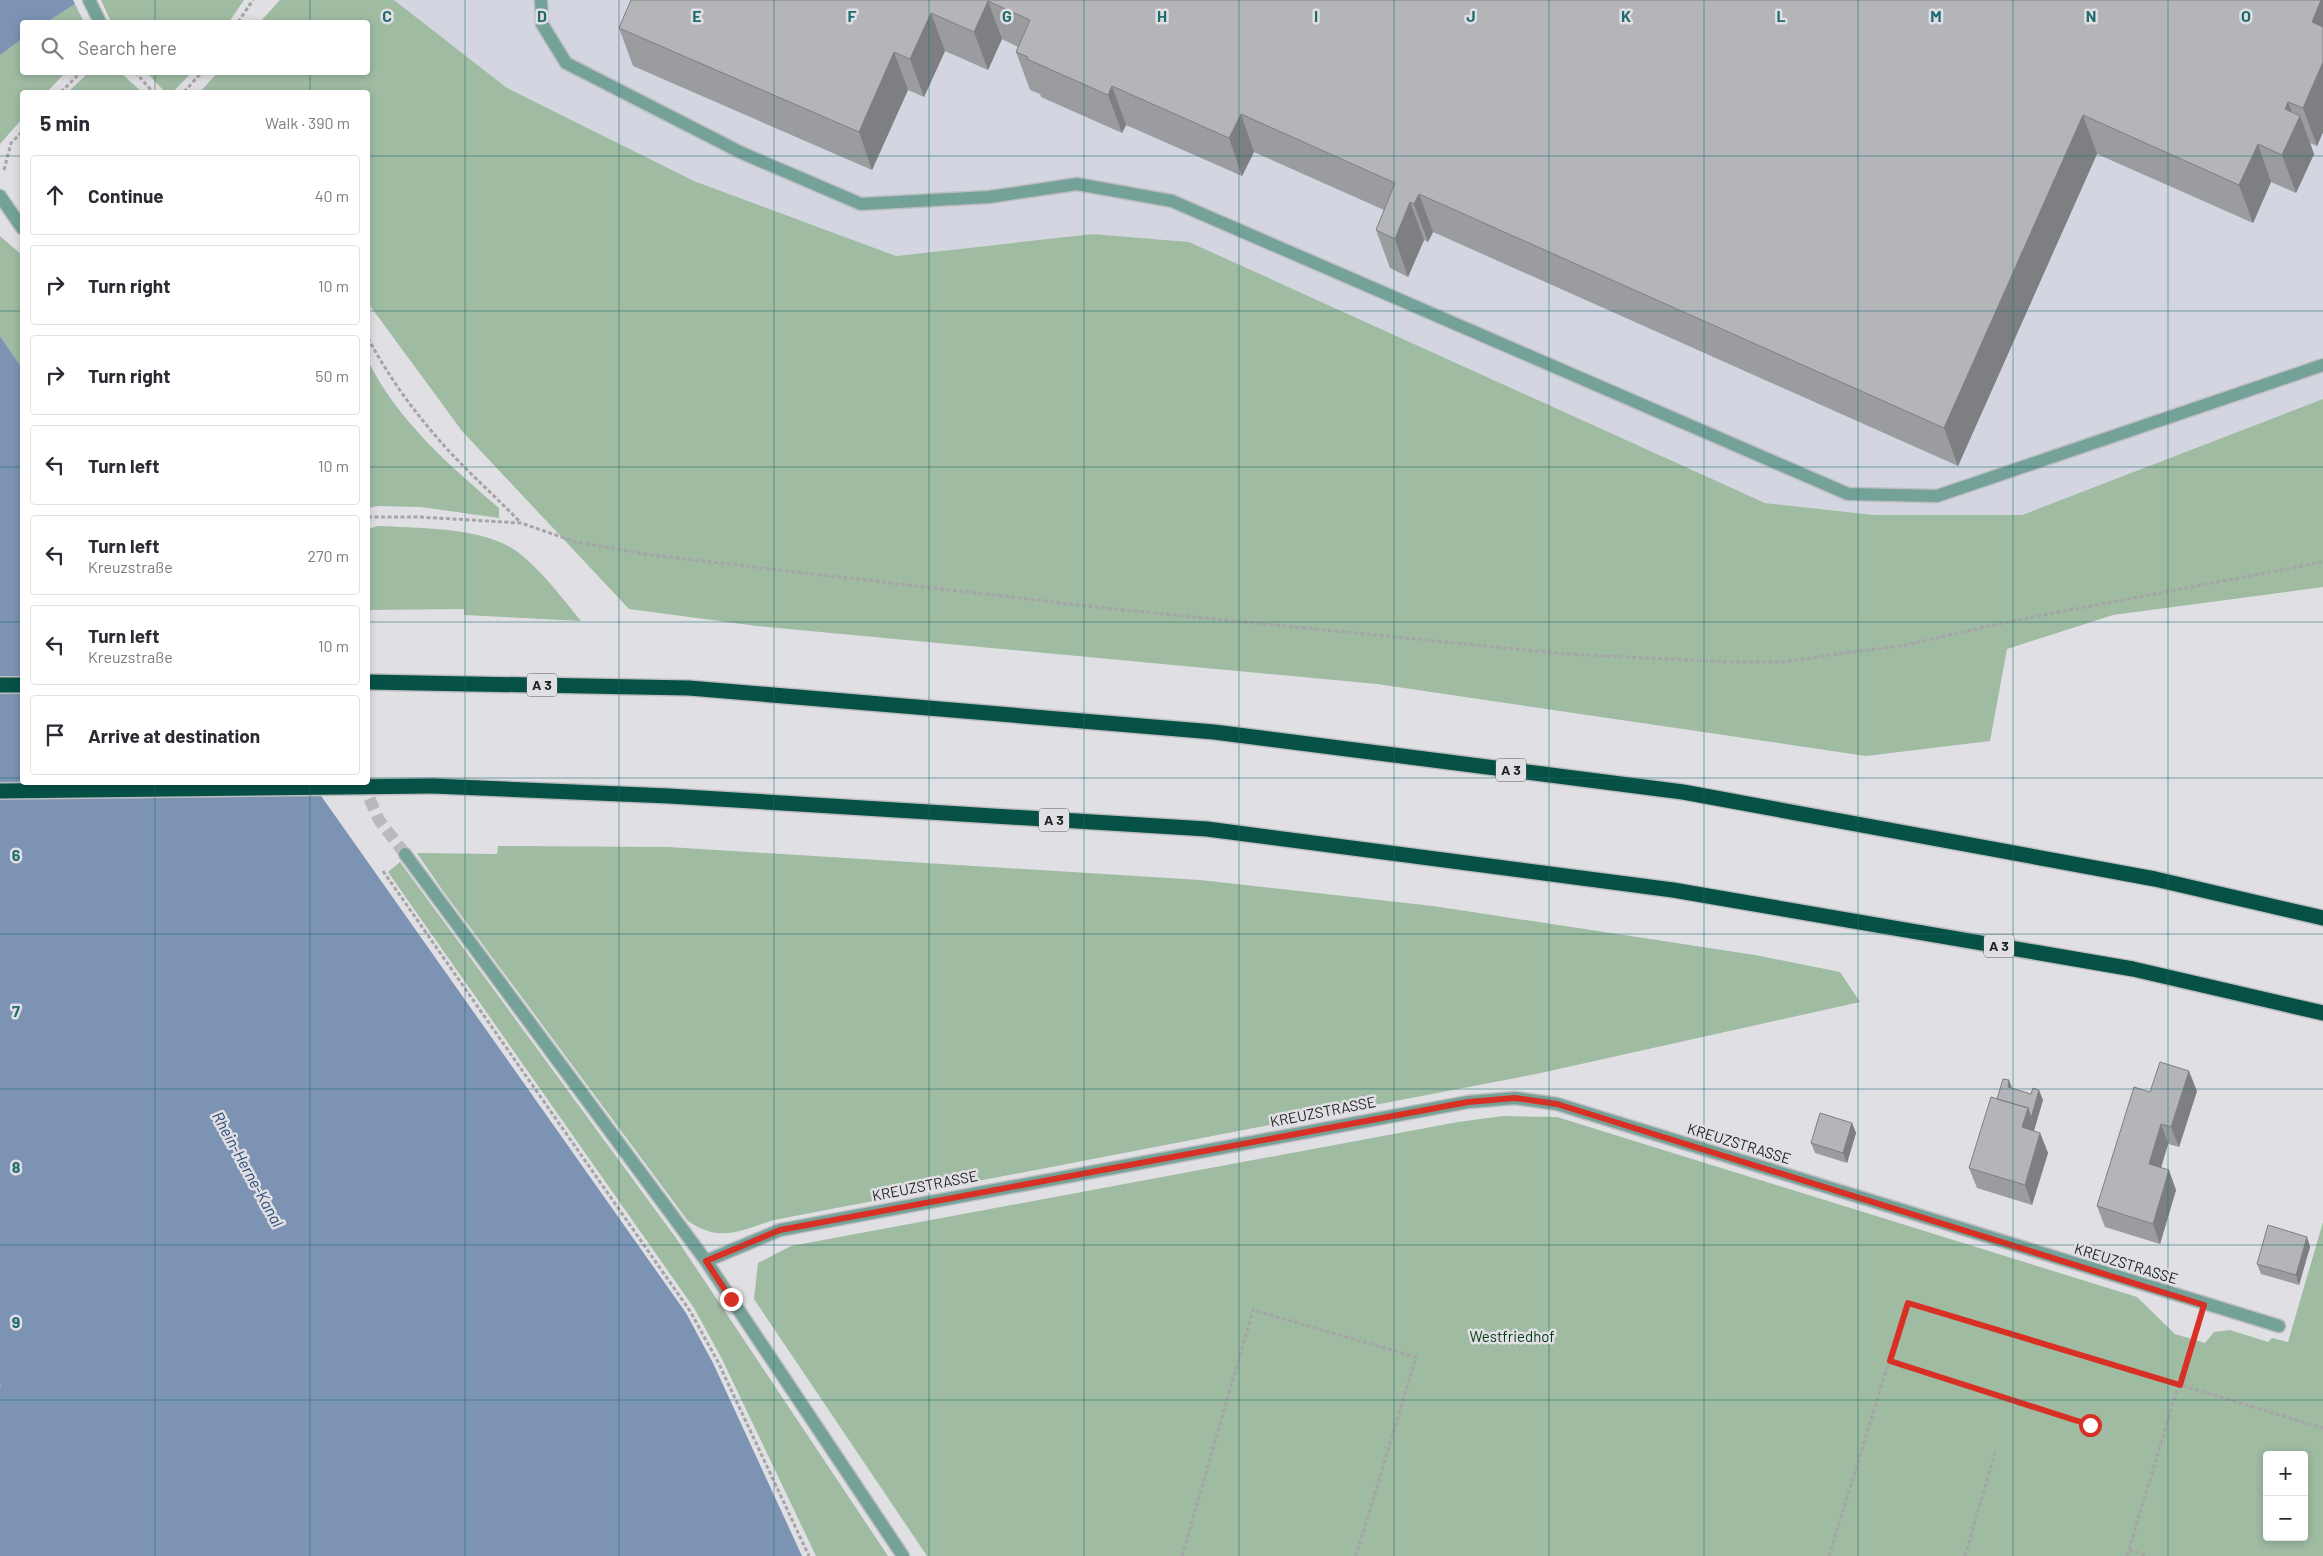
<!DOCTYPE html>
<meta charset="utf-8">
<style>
body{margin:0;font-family:Barlow,sans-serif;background:#f7f7f7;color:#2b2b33}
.controls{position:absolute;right:15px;bottom:15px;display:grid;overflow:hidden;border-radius:5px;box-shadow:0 2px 8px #0003}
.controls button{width:45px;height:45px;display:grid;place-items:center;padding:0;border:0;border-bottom:1px solid #e1e1e2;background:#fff;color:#2b2b33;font:25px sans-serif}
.stop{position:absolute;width:15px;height:15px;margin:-11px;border:4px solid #d93025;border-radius:50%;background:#fff}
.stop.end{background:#d93025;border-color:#fff;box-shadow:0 1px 5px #0008}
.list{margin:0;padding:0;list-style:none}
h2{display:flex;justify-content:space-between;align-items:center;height:65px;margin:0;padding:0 20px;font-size:21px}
h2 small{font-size:16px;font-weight:400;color:#7c7c81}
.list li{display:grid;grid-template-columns:32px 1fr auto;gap:15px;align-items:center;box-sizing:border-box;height:80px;margin:0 10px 10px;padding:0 10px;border:1px solid #e1e1e2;border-radius:5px}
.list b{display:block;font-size:19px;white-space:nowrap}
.list p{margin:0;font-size:16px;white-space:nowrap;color:#7c7c81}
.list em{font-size:16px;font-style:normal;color:#7c7c81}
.icon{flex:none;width:28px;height:28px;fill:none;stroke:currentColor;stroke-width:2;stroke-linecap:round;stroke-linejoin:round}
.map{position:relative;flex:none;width:2323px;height:1556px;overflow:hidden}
.search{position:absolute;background:#fff;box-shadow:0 2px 8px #0003;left:20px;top:20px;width:350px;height:55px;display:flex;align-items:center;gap:12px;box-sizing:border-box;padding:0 18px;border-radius:5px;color:#7c7c81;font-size:19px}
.panel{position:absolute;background:#fff;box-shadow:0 2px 8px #0003;left:20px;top:90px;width:350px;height:695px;border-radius:5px}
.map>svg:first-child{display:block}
</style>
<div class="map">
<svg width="2323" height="1556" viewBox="0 0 2323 1556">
<rect width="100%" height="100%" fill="#e0e0e4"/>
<!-- built -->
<path fill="#d3d5e1" d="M394,0H2323V399L2022,515H1874L1765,503L1189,242L1093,234L896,256L694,181L507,88Z"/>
<!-- green -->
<path fill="#9fbba2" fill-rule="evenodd" d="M101,0H244L229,22H111Z
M280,0H394L507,88L694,181L896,256L1093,234L1189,242L1765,503L1874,515H2022L2323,399V587L2113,615L2007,649L1990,741L1866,756L1377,684L757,626L629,609L462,431L368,303V92H200L217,73L368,72V22H260Z
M75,4L84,22H47Z
M22,39V72L65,73L47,92H22V119L0,144V55Z
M88,73H121L142,92H68Z
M147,73H191L173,92H165Z
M0,236L22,255V368L0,336Z
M368,361C398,421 449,465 499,508V518L421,507L378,506L368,508Z
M378,526C418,528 487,527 519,553C543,572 562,598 581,621L464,615V609L368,610V529Z
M498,846L669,847L1200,880L1433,906L1755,955L1840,972L1860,1002L1536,1074L774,1220C740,1231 720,1243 688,1221L443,891L417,853L497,854Z
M400,862L676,1238L888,1556H816L722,1359L694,1308L388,872Z
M1503,1116L1557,1117L2137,1297L2175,1334L2205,1343L2214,1332L2230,1330L2268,1342L2272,1338L2288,1342L2323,1222V1556H927L754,1299L758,1263L791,1246L1458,1122ZM2267,1455H2304V1537H2267Z"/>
<!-- water -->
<path fill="#7d93b3" d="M0,0H73L75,4L47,22H22V39L0,55Z
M0,336L22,368V782L312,783L686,1313L713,1363L802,1556H0Z"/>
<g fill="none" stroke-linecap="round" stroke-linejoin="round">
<!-- minor-tunnel -->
<path stroke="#bababd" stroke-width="12" stroke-dasharray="12 6" stroke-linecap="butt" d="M362,782L379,820L405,854"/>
<!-- minor casing -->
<g stroke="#bebec1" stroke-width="15">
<path id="minor" d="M89,0L100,22
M541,0L542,24L566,63L742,153L861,204L989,197L1077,184L1172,201L1848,494L1937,496L2323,365
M0,196L22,228
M405,854L706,1261L903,1556
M706,1261L780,1230L1468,1102L1515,1098L1557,1104L2279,1326"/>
</g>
<!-- highway casing -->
<g stroke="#bebec1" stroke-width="18">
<path id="highway" d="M368,682L689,688L1214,732L1683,792L2155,879L2323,918
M0,685H22
M433,786L669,796L1207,829L1673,890L2133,969L2323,1013"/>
</g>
<!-- path -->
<path stroke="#a5a5a8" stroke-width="3" stroke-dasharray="4 2.5" stroke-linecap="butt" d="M238,22L253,0
M135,72L153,92
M61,92L81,72
M184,92L202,72
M4,170L11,143L22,132
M368,338C389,378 417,416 448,450C471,475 497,498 521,523
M368,517H419L521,523L576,542L651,555L1105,608L1566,654L1729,662H1781L1905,645L2012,621L2323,562
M383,871L690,1311L718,1362L809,1556
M1890,1361L2090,1425
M0,1386H1
M2129,1550L2148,1556
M1182,1556L1253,1310L1416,1357L1356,1556
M1829,1556L1907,1303L2323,1428
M1965,1556L1995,1453
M2127,1556L2196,1327"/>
<!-- minor -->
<use href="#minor" stroke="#74a298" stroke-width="12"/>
<!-- highway -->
<use href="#highway" stroke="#065146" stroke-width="15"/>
<!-- highway-bridge casing -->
<g stroke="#bebec1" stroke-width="18" stroke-linecap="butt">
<path id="highway-bridge" d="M0,791L433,786"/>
</g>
<!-- highway-bridge -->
<use href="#highway-bridge" stroke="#065146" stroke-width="15"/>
</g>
<!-- wall -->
<path fill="#9b9c9f" d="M631,0H2323V132L2317,146L2310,143L2314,154L2296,193L2271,182L2253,223L2097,154L1958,466L1433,232L1428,242L1424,240L1408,277L1390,268L1376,230L1384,210L1254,152L1242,176L1126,125L1122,133L1041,97L1040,94L1030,90L1016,52L1018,47L1002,39L988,70L945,51L924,97L908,90L872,170L633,66L619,28Z
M2009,1080L2012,1088L2043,1100L2034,1131L2040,1133L2048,1153L2032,1205L1977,1188L1969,1168L1997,1099Z
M2197,1091L2179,1147L2168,1144L2161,1168L2176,1190L2160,1244L2105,1227L2097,1206L2150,1092Z
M1852,1123L1856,1133L1847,1163L1815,1153L1811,1143Z
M2307,1237L2310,1247L2299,1285L2261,1274L2257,1264Z"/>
<!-- shaded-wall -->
<path fill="#7e7f82" d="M2321,0H2323V53L2312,22Z
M988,1L1002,39L988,70L974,32Z
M931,13L945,51L924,97L910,59Z
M894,52L908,90L872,170L859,132Z
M2323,62V132L2317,146L2303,108Z
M1112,86L1126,125L1122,133L1108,95Z
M2288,102L2296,124L2300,116L2314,154L2296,193L2282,155L2285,109Z
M1241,114L1254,152L1242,176L1229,138Z
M2083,115L2097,154L1958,466L1944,428Z
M2258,144L2271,182L2253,223L2239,185Z
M1419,194L1433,232L1428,242L1414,204Z
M1410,202L1424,240L1408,277L1395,239Z
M2189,1071L2197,1091L2179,1147L2171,1127Z
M2009,1080L2013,1091L2008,1087Z
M2039,1090L2043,1100L2029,1147L2022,1127L2028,1108Z
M1852,1123L1856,1133L1847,1163L1843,1153Z
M2161,1124L2168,1144L2156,1184L2149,1164Z
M2040,1133L2048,1153L2032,1205L2025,1185Z
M2169,1170L2176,1190L2160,1244L2153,1224Z
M2307,1237L2310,1247L2299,1285L2296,1275Z"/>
<!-- building -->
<path fill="#b4b5b9" stroke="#7e7f82" d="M631,0H2321L2312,22L2323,27V62L2303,108L2288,102L2285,109L2300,116L2282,155L2258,144L2239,185L2083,115L1944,428L1419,194L1414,204L1410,202L1395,239L1376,230L1395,183L1241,114L1229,138L1112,86L1108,95L1027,59L1028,57L1016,52L1030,20L988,1L974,32L931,13L910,59L894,52L859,132L619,28Z
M2160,1062L2189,1071L2171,1127L2161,1124L2149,1164L2169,1170L2153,1224L2097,1206L2134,1087L2150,1092Z
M2003,1079L2009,1080L2008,1087L2031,1094L2033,1088L2039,1090L2031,1118L2028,1108L1997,1099Z
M1991,1097L2028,1108L2022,1127L2040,1133L2025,1185L1969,1168Z
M1820,1113L1852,1123L1843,1153L1811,1143Z
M2268,1225L2307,1237L2296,1275L2257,1264Z"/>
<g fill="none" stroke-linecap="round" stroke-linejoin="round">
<!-- route -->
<path stroke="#d93025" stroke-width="6" d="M731,1299L706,1261L780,1230L1468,1102L1515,1098L1557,1104L2204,1305L2180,1385L1908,1303L1890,1361L2090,1425"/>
</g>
<!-- grid -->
<path fill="none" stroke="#1f6b6e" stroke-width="1" stroke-opacity="0.55" d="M155,0V22M310,0V22M465,0V1556M619,0V1556M774,0V1556M929,0V1556M1084,0V1556M1239,0V1556M1394,0V1556M1549,0V1556M1704,0V1556M1858,0V1556M2013,0V1556M2168,0V1556M155,72V92M310,72V92M0,156H22M368,156H2323M0,311H22M368,311H2323M0,467H22M368,467H2323M0,622H22M368,622H2323M0,778H22M368,778H2323M155,782V1556M310,782V1556M0,934H2323M0,1089H2323M0,1245H2323M0,1400H2323"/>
<g text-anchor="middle" stroke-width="5" stroke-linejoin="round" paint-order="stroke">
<!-- shield labels -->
<g fill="#e0e0e4" stroke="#5a5b5d" stroke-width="1">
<rect x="527" y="673.5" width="30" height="23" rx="4"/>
<rect x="1496" y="758.5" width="30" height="23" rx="4"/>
<rect x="1039" y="808.5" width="30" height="23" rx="4"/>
<rect x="1984" y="934.5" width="30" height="23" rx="4"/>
</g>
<g font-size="14" font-weight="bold" fill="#212223">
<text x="542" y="690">A 3</text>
<text x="1511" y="775">A 3</text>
<text x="1054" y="825">A 3</text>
<text x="1999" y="951">A 3</text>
</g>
<!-- street labels -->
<g font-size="15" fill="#212223" stroke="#e0e0e4">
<text transform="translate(1323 1112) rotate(-11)" y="5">KREUZSTRASSE</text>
<text transform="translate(1739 1144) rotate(17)" y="5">KREUZSTRASSE</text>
<text transform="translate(925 1186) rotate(-11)" y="5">KREUZSTRASSE</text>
<text transform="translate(2126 1264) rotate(17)" y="5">KREUZSTRASSE</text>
</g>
<!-- park labels -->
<g font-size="15" fill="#053a14" stroke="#e0e0e4">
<text x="1512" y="1342">Westfriedhof</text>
</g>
<!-- water labels -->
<g font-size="16" font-style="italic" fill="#2b4976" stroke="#e0e0e4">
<text transform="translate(248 1169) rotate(61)" y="6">Rhein-Herne-Kanal</text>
</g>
</g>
<g font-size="16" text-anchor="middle" font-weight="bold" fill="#1f6b6e" stroke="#e0e0e4" stroke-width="5" stroke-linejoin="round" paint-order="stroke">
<text x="387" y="22">C</text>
<text x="542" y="22">D</text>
<text x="697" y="22">E</text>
<text x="852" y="22">F</text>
<text x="1007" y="22">G</text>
<text x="1162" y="22">H</text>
<text x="1316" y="22">I</text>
<text x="1471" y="22">J</text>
<text x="1626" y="22">K</text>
<text x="1781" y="22">L</text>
<text x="1936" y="22">M</text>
<text x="2091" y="22">N</text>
<text x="2246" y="22">O</text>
<text x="16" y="861">6</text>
<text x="16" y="1017">7</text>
<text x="16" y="1173">8</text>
<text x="16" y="1328">9</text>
</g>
</svg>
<div class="controls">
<button>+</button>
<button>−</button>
</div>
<div class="stop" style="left:2090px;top:1425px"></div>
<div class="stop end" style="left:731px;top:1299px"></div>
<div class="search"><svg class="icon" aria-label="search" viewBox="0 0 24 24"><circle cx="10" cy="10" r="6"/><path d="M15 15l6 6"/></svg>Search here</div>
<section class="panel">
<h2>5 min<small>Walk · 390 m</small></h2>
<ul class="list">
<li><svg class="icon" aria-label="ahead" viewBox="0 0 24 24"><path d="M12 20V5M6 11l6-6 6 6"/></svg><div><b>Continue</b></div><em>40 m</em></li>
<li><svg class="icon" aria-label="right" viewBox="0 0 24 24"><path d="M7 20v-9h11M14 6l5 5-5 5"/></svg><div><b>Turn right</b></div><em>10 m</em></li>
<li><svg class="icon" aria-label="right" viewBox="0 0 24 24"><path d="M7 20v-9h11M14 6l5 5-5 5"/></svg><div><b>Turn right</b></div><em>50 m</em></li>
<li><svg class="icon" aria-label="left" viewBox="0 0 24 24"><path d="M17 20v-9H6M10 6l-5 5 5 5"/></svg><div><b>Turn left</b></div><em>10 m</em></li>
<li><svg class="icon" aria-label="left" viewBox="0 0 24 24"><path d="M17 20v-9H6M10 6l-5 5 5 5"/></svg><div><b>Turn left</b><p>Kreuzstraße</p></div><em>270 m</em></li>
<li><svg class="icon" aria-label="left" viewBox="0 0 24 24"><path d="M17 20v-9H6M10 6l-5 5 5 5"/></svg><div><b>Turn left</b><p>Kreuzstraße</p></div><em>10 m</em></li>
<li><svg class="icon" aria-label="arrive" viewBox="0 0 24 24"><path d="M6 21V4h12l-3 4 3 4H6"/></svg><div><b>Arrive at destination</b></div></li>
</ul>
</section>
</div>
